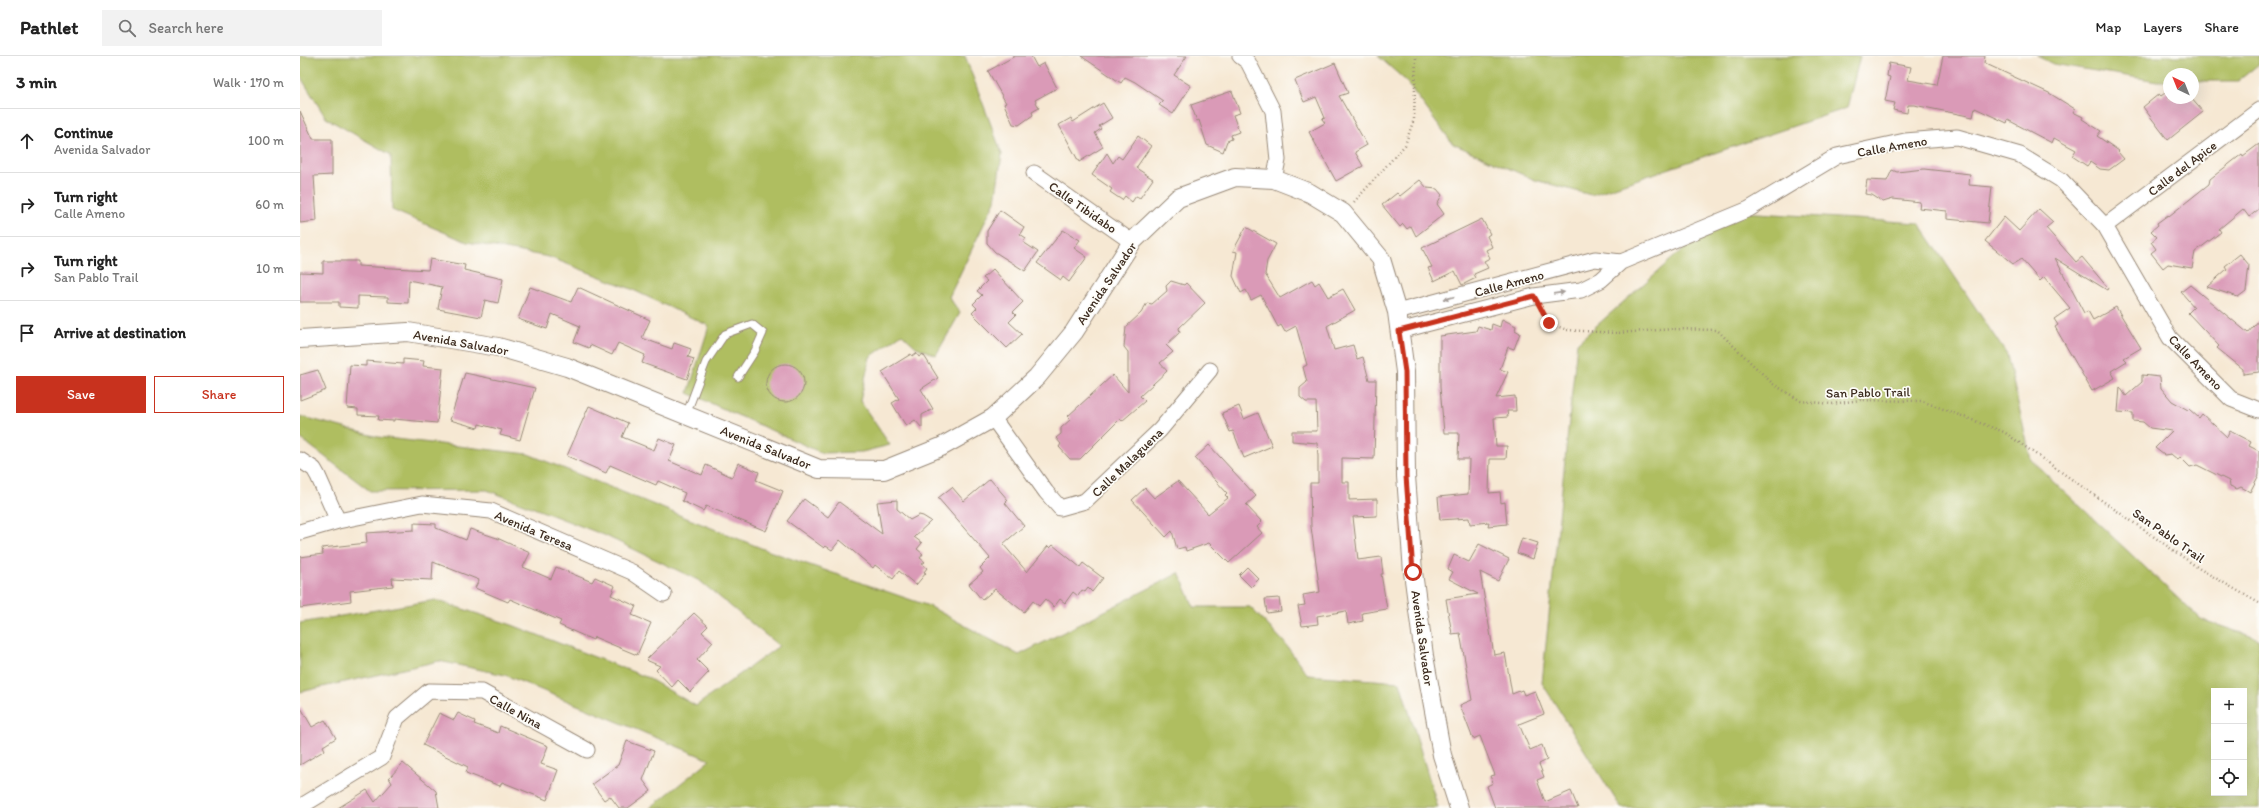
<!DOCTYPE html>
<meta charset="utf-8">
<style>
body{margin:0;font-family:Itim,sans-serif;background:#f2f2f2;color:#222}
.controls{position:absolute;right:12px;bottom:12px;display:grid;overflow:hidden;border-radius:0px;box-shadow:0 4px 16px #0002}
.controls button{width:36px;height:36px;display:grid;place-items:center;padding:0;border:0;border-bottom:1px solid #e0e0e0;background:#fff;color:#222;font:20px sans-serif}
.compass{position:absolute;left:1863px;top:12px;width:36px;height:36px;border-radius:50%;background:#fff;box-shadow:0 4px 16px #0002;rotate:317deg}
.stop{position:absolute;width:12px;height:12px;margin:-9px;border:3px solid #c8321e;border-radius:50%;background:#fff}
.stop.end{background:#c8321e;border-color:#fff;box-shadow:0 1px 4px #0008}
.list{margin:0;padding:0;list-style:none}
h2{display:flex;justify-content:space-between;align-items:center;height:52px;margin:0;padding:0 16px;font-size:17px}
h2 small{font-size:13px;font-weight:400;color:#767676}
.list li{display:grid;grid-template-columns:26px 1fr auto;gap:12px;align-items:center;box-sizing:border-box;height:64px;padding:0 16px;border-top:1px solid #e0e0e0}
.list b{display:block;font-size:15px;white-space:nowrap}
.list p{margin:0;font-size:13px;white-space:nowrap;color:#767676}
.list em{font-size:13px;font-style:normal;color:#767676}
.actions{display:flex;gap:8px;padding:12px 16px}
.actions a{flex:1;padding:9px 0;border:1px solid #c8321e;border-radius:0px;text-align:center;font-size:14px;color:#c8321e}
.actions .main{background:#c8321e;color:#fff}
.icon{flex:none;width:22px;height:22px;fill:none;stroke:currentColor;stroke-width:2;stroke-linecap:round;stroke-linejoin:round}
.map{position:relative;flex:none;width:1959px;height:752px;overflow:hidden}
header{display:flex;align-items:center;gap:24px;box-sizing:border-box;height:56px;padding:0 20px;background:#fff;border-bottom:1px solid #e0e0e0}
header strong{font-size:19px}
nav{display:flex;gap:22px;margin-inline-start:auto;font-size:14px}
.search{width:280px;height:36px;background:#f2f2f2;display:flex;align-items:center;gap:10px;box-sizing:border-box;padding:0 14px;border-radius:0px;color:#767676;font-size:15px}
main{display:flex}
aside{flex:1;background:#fff}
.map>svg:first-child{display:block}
</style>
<header>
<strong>Pathlet</strong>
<div class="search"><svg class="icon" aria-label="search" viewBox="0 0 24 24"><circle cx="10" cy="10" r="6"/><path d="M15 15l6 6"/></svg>Search here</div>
<nav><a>Map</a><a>Layers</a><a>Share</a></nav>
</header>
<main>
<aside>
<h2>3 min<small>Walk · 170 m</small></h2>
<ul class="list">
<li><svg class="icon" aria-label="ahead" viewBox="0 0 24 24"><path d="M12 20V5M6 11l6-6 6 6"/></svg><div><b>Continue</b><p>Avenida Salvador</p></div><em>100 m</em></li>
<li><svg class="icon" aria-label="right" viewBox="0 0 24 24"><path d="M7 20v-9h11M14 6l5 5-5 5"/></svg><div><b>Turn right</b><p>Calle Ameno</p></div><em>60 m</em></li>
<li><svg class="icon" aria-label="right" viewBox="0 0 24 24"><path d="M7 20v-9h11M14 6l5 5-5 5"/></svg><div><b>Turn right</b><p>San Pablo Trail</p></div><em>10 m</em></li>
<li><svg class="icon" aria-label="arrive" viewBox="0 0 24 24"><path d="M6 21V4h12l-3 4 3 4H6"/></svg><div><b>Arrive at destination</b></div></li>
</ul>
<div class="actions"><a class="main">Save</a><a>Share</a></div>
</aside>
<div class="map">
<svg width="1959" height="752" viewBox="0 0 1959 752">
<rect width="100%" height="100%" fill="#fdfcf7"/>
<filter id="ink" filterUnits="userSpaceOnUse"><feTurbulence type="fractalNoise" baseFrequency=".025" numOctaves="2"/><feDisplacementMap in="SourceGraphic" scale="8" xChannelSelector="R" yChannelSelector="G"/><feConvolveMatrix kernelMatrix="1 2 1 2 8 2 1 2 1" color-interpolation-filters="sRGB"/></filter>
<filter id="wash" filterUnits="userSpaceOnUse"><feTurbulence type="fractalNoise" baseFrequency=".012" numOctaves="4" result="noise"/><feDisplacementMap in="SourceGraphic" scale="16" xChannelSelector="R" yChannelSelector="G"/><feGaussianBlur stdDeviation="0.9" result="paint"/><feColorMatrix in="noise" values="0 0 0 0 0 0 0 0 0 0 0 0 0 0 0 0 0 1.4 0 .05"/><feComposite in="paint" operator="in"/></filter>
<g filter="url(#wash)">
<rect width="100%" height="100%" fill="#f6e8d3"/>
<!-- green -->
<path fill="#afbe61" stroke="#757440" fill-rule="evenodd" d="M0,0H665L702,98L695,145L649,241L660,257L636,299L616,291L602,278L570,301L560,345L590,389L562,396L522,397L388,337L409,270L329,232L249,201L167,186L92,154L91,99L26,62L0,20Z
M1078,0H1560L1547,52L1291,139L1235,124L1153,88L1105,24Z
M1737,0H1959V8L1938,25H1893V18H1869V25H1857L1753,8Z
M1426,155L1619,167L1707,299L1731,404L1900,563L1959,583V752H1321L1242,627L1277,287ZM1914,635H1944V737H1914Z
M0,360L78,381L228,398L466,494L629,550L719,599L879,517L894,551H950L983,585L1008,619L1100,626L1138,752H350L410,704L205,619L139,605L0,636V567L135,544L212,569L346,621L396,650L479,590L400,525L304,479L187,434L70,435L0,382Z"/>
<g id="blocks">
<!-- building -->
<path fill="#da9ab7" d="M715,0H731L737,11L744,7L757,32L735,44L739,52L732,56L733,59L719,69L713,68L704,48L706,47L688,15Z
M781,0H887L874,19L891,30L873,58L859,49L863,45L835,26L825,21L821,27Z
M1643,0H1685L1684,7L1749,37L1775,53L1773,56L1783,61L1782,63L1801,75L1797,80L1819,95L1818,96L1824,103L1809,114L1800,113L1790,106L1787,110L1772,100L1776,94L1754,82L1752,87L1708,64L1707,67L1675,52L1673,61L1614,49H1608L1607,57L1593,54L1595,47L1585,45L1590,21L1587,20L1589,7L1611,11L1608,24L1637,29Z
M1035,7L1048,37L1039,40L1067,89L1055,96L1063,110L1036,125L1009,76L1025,67L1022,63L1025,62L1016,41L1004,46L995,24Z
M1869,34V42H1891L1903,56L1868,84L1843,51L1859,38L1861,40Z
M932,35L940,57L933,59L939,76L931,79L932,83L927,85L923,96L907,89L899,64L897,65L891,49Z
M803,47L812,62L799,70L801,73L795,77L803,91L779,106L759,69L771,62L773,66Z
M0,55L13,83H32V119L14,120L17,165L0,167Z
M838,80L851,90L836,112L853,123L840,142L836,140L832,146L825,140L822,144L810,136L812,133L792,119L807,97L813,107L818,100L822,103Z
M1959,88V153L1949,161L1943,153L1919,173L1921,176L1895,196L1892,212L1868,208L1863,212L1851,197L1856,193L1851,186L1857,181L1851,175L1858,169L1857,167L1868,159L1869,160L1909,128L1910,123L1942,98L1943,100Z
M1624,113L1670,118L1669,129L1692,131L1688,167L1647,163V155L1619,152L1620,146L1593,143L1583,146L1572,139L1565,138L1567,124L1587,125L1592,114L1597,116Z
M1120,124L1127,132L1137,133L1142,139L1137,148L1144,158L1116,180L1111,170L1107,173L1103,168L1100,171L1082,149L1097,137L1100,140Z
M1739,153L1753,166L1746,172L1776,206L1782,201L1808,232L1807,234L1755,202L1784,257L1788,255L1793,264L1816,251L1841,292L1824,302L1827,305L1811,315L1815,322L1792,335L1755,271L1758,269L1754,263L1770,252L1744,221L1740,225L1721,203L1713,208L1685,185L1704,161L1719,175Z
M700,154L724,171L720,178L726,182L723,186L738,196L725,215L695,196L687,187V175Z
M1182,163L1190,178L1187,180L1192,191L1186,194L1190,202L1184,205L1188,212L1174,218L1176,222L1162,229L1155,215L1134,225L1128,212L1132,211L1122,192Z
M946,171L976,188L967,205L965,218L980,242L1012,224L1015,229L1019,226L1028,241L1043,233L1055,254L1027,270L1034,294L1053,289L1057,303L1063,301L1069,324H1076L1074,403L1042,402V426H1049V444L1077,443V460L1053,461L1058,504L1081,501L1083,518H1081L1087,553L1062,557L1063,565L1048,568L1046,555L1017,560L1018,568L1002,570L998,550L1005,549L1003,539L1020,536L1011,471L1010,427H1018V400L1017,387L992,385V375H1017L1016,346H1006L1000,341V332L1007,326L1003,311L1007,309L996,270L985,276L981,269L978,271L961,239L951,244L946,234L941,237L933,220L937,196L933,195Z
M763,174L780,184L774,192L787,201L769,226L763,221L761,224L737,207Z
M1940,198L1949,209L1946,235L1938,241L1907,231L1927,213L1925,210Z
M130,203L165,209L164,214L203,223L198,247L185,244L181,261L138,253L142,231L109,224L108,247L88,246V241L58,240V252L39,251V246H0V216L23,217V205H58V210L128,214Z
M693,213L723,246L713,256L716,259L709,266L722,278L707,292L672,257L677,252L673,248L682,239L677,235L687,225L683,222Z
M871,225L884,229L886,227L905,247L879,272L880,276L866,289L873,296L860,307L867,315L840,340L845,345L822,365L820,363L780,403H770L759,391L761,388L756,382L761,378V372L771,363L768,360L813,319L828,336V296L824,291L826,271L841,257L847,247L852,248L867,235L866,230Z
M1890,229L1948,277L1959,264V316L1943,318V313L1917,292L1919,290L1888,257L1894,251L1881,236Z
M230,231L271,246L278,231L350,264L342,282L372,293L374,287L391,293L388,301L394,303L387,323L342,307L345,299L318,287L312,299L290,289L289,292L274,286L280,270L252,258L247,273L218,263Z
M1202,263L1216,270L1215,274L1220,277L1214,293L1208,291L1200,313L1208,316L1196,342L1215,340L1216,355H1207L1208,361L1194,362L1196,390H1207L1206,403H1190L1189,437L1200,436L1201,447L1205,446L1207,468L1188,470L1189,466L1170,468L1169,462L1140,464L1138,441L1168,438L1169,403H1158L1159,377H1144L1140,331V280L1176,275L1178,270L1191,274L1192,268L1200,271Z
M616,297L619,301L623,298L638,322L621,333L633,353L622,359V372L615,364L606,370L592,347L599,343L582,316L611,298L612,300Z
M103,303L124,305L123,310L143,312L137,367L94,363V365L78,364L79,360L58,359V353L47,352L50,309L66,310V305L103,308Z
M466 327a19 19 0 1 1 38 0a19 19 0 1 1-38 0Z
M18,314L26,334L0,344V319Z
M165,317L235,332L220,384L200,379L202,374L179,368L178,372L150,364Z
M1842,319L1860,321L1861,332L1872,345L1888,354L1889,353L1899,362L1902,358L1927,381L1930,375L1951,386L1949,390L1959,395V419L1950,436L1941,431L1937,433L1930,430L1929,425L1897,409L1890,411L1880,401L1878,404L1871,398L1864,399L1855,392L1872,375L1850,372L1843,366L1833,365V357L1818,356L1820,331L1826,340L1842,326Z
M289,350L328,367L322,381L354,394L359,382L376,389L369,405L402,419L406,409L432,421L438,407L459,416L456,424L483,435L466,475L406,450L403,455L382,445L385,437L358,425L356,429L310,409L306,417L267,400Z
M939,350L944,363L958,357L972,390L944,402L933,375L930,376L922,357Z
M909,389L956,440L946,449L962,466L957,471L962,477L929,507L909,487L886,495L885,491L877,493L872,475L866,481L832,444L845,432L854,442L878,425L908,458L928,442L925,439L927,437L895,402Z
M690,423L708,444L705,447L724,470L703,488L727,516L748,490L750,492L753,489L780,511L783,507L803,522L792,536L788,532L785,536L782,534L778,540L773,536L765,547L760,543L754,551L745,543L739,550L733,545L724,556L695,533L682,544L669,528L683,516L680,512L690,502L638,442L652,431L664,445Z
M504,443L528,461L539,446L582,478L577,446L597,444V453L610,464L619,459L623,460L631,465L614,481L622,487L617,493L623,498L620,502L625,506L622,508L627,512L624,516L626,517L616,529L599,515L593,523L575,509L573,512L540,484L532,494L526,490L524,492L487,465Z
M114,467L136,468V472L166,484L170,473L197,482L230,497L223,511L251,523L256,511L292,526L295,521L315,530L311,539L336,550L332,559L351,567L337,599L294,581L293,584L259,569L261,565L210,543L208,546L175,532L179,524L133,506L132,524L92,522L93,530L50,535L51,545L0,552V501L23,498L22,492L67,487L66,477L114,474Z
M1222,482L1238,487L1233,503L1217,497Z
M1179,488L1209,503L1198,525L1180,516L1194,599L1205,597L1212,638L1222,634L1224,639L1235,635L1244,658L1219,668L1230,694L1242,689L1247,704L1239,708L1244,721L1237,724L1245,746L1271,735L1278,752H1195L1187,730L1193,727L1190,720L1195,719L1180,680L1173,683L1160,649L1172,644L1160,577L1152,578L1146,543L1178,538L1149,523L1153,516L1148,513L1154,499L1169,506Z
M947,511L959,523L951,531L939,519Z
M979,542L981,555L967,557L965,543Z
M394,557L408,570L402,576L413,586L397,604L409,616L390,636L378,624L372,631L356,614L360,610L346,604Z
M0,650L12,671L25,664L36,682L23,690L25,694L0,709Z
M139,657L154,664L158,657L175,665L174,668L198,677L200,670L248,690L241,708L258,714L247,744L202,726L200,730L166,717L168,711L123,689Z
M327,685L354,695L343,724L351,735L328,752H319L310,740L304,744L292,728L318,709Z
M103,707L136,735L139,752H38L67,734L75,746L92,727L89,722Z"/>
</g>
</g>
<g filter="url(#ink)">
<use href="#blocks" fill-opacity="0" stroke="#988978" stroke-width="1"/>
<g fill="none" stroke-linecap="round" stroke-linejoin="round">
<!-- service casing -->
<g stroke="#988978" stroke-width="9">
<path id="service" d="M386,359L406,306L425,278L452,268L463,277L455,295L438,321"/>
</g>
<!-- minor casing -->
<g stroke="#988978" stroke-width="17">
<path id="minor" d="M940,0L948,6L973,55L978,104L974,123
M734,117L832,186
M1805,170L1959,54
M1097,256L1295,203L1321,206
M1099,275L1234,240L1281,234L1301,224L1321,206L1449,153L1537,100L1605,85L1657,81L1720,99L1761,124L1805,170L1870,282L1931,343L1959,354
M693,362L746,436L760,452L785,445L860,374L910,314
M0,404L14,413L18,420L38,465
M0,476L38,465L122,448L191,455L332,516L364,538
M0,751L82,701L97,662L129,635L182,636L287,694"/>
</g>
<!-- tertiary casing -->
<g stroke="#988978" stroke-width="20">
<path id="tertiary" d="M0,283L108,276L198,291L267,311L519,413L584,414L641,391L693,362L737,321L774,276L832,186L878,142L935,121L974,123L1010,137L1043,157L1081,203L1097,256L1105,316L1106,420L1113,516L1124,600L1142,699L1159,752"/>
</g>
<!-- path -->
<path stroke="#988978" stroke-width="2.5" stroke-dasharray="1 3" stroke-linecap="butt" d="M1054,146L1105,89L1114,63L1116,0
M1240,253L1249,267L1267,274L1316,277L1374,273L1417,274L1473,328L1501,345L1532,348L1560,344L1622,345L1704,376L1900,513L1959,547"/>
<!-- service -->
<use href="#service" stroke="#fff" stroke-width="7"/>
<!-- minor -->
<use href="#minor" stroke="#fff" stroke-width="15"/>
<!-- tertiary -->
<use href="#tertiary" stroke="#fff" stroke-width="18"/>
</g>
<!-- one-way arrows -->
<defs><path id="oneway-solid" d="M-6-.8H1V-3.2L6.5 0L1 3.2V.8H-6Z"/></defs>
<g fill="#a79f9a">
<use href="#oneway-solid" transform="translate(1259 237) rotate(-8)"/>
<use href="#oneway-solid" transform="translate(1149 242) rotate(165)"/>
</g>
</g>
<g fill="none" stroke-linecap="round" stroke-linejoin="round" filter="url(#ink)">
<!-- route -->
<path stroke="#c8321e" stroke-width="5" d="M1113,516L1106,420L1105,316L1099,275L1234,240L1249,267"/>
</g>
<g text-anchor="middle" stroke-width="3.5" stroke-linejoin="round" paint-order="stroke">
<!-- street labels -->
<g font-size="13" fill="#3b2a1e" stroke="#fdfcf7">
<text transform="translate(1592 90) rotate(-10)" y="5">Calle Ameno</text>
<text transform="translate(1882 112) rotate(-37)" y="5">Calle del Apice</text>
<text transform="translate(783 151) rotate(35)" y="5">Calle Tibidabo</text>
<text transform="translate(806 227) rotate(-56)" y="5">Avenida Salvador</text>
<text transform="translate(1209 227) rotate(-15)" y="5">Calle Ameno</text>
<text transform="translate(161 286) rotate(10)" y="5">Avenida Salvador</text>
<text transform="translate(1896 306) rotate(46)" y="5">Calle Ameno</text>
<text transform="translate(1568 336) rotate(-1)" y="5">San Pablo Trail</text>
<text transform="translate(466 391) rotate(22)" y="5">Avenida Salvador</text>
<text transform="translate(827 406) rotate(-44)" y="5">Calle Malaguena</text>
<text transform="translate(234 474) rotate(23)" y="5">Avenida Teresa</text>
<text transform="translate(1869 479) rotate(35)" y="5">San Pablo Trail</text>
<text transform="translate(1123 582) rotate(82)" y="5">Avenida Salvador</text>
<text transform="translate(216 655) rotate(29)" y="5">Calle Nina</text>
</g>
</g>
</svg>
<div class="controls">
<button>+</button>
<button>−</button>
<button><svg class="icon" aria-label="locate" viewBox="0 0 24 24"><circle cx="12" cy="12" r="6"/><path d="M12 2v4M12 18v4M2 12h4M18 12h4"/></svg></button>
</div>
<svg class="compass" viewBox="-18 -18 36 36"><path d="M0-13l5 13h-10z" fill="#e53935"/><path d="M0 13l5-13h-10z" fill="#767676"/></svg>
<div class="stop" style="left:1113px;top:516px"></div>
<div class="stop end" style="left:1249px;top:267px"></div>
</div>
</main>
